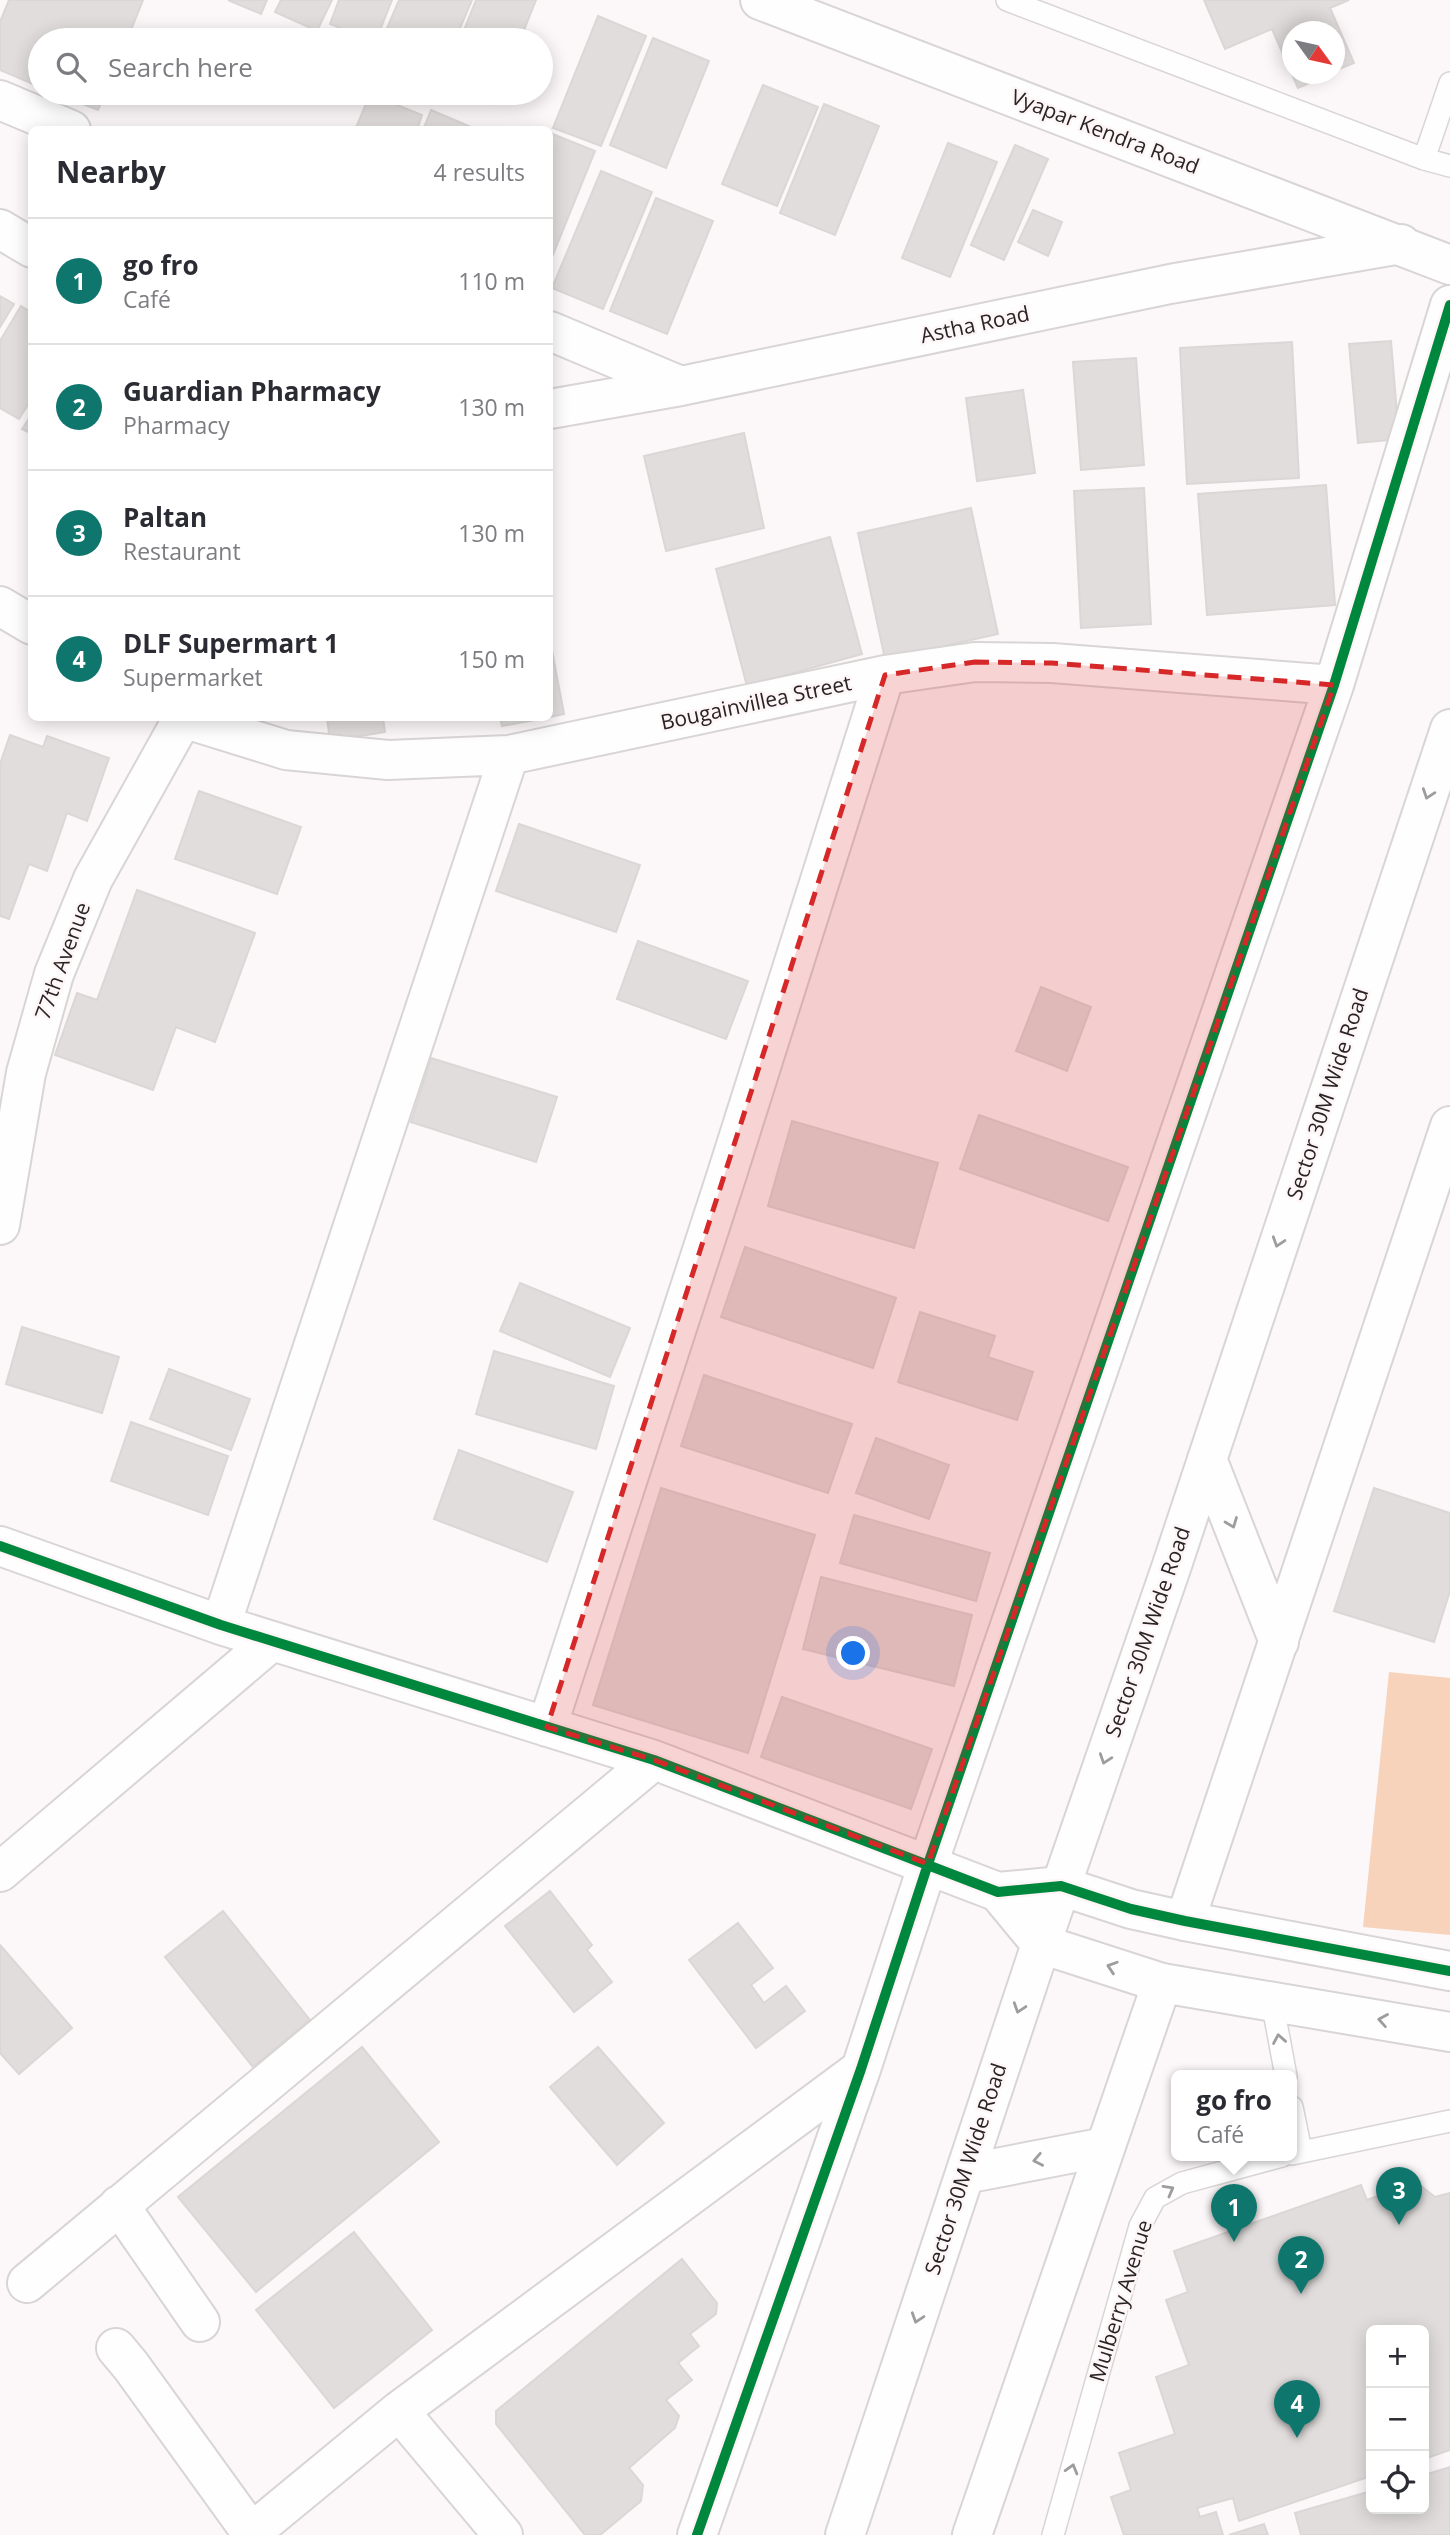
<!DOCTYPE html>
<meta charset="utf-8">
<style>
body{margin:0;font-family:"Open Sans",sans-serif;background:#f7f7f7;color:#2b2b33}
.controls{position:absolute;right:21px;bottom:21px;display:grid;overflow:hidden;border-radius:10px;box-shadow:0 4px 18px #0003}
.controls button{width:63px;height:63px;display:grid;place-items:center;padding:0;border:0;border-bottom:2px solid #e1e1e2;background:#fff;color:#2b2b33;font:35px sans-serif}
.compass{position:absolute;left:1282px;top:21px;width:63px;height:63px;border-radius:50%;background:#fff;box-shadow:0 4px 18px #0003;rotate:123deg}
.you{position:absolute;left:854px;top:1654px;width:24px;height:24px;margin:-18px;border:5px solid #fff;border-radius:50%;background:#1a73e8;box-shadow:0 0 0 10px #1a73e833}
.badge{display:grid;place-items:center;width:46px;height:46px;border-radius:50%;background:#0f766e;color:#fff;font-size:23px;font-weight:700}
.pin{position:absolute;translate:-50% -58px;filter:drop-shadow(0 2px 4px #0008)}
.pin::after{content:'';position:absolute;top:37px;width:24px;height:21px;background:inherit;clip-path:polygon(0 0,100% 0,50% 100%)}
.popup{position:absolute;left:1171px;top:2070px;width:126px;height:91px;box-sizing:border-box;display:grid;place-content:center;border-radius:10px;background:#fff;filter:drop-shadow(0 2px 5px #0005);font-size:23px;white-space:nowrap;color:#7c7c81}
.popup b{font-size:26px;color:#2b2b33}
.popup::after{content:'';position:absolute;left:50%;top:100%;margin-left:-14px;border:14px solid transparent;border-top-color:#fff}
.list{margin:0;padding:0;list-style:none}
h2{display:flex;justify-content:space-between;align-items:center;height:91px;margin:0;padding:0 28px;font-size:30px}
h2 small{font-size:23px;font-weight:400;color:#7c7c81}
.list li{display:grid;grid-template-columns:46px 1fr auto;gap:21px;align-items:center;box-sizing:border-box;height:126px;padding:0 28px;border-top:2px solid #e1e1e2}
.list b{display:block;font-size:26px;white-space:nowrap}
.list p{margin:0;font-size:23px;white-space:nowrap;color:#7c7c81}
.list em{font-size:23px;font-style:normal;color:#7c7c81}
.icon{flex:none;width:38px;height:38px;fill:none;stroke:currentColor;stroke-width:2;stroke-linecap:round;stroke-linejoin:round}
.map{position:relative;flex:none;width:1450px;height:2535px;overflow:hidden}
.search{position:absolute;background:#fff;box-shadow:0 4px 18px #0003;left:28px;top:28px;width:525px;height:77px;display:flex;align-items:center;gap:18px;box-sizing:border-box;padding:0 24px;border-radius:38px;color:#7c7c81;font-size:26px}
.panel{position:absolute;background:#fff;box-shadow:0 4px 18px #0003;left:28px;top:126px;width:525px;height:595px;border-radius:10px}
.map>svg:first-child{display:block}
</style>
<div class="map">
<svg width="1450" height="2535" viewBox="0 0 1450 2535">
<rect width="100%" height="100%" fill="#fcf7f8"/>
<!-- green -->
<path fill="#f6d3ba" d="M1389,1672L1450,1678V1935L1363,1927Z"/>
<!-- building -->
<path fill="#e1dddd" stroke="#dad7d6" stroke-width="2" d="M9,0H143L127,40H40V87L0,70V22Z
M228,0H267L261,14Z
M281,0H332L317,31L275,12Z
M339,0H392L376,40H370L330,24Z
M399,0H472L455,40H382Z
M476,0H536L520,40H460Z
M1204,0H1349L1330,8L1354,63L1334,71V32H1292V74H1330L1298,88L1272,29L1225,49Z
M598,16L646,36L601,146L553,128Z
M653,38L709,61L666,168L610,145Z
M763,85L818,107L777,206L722,184Z
M55,93H105L98,110Z
M466,93H499L494,104Z
M370,94L422,115L417,130H355Z
M824,104L879,126L835,235L780,213Z
M431,110L478,130H423Z
M550,133L595,151L550,262Z
M948,143L997,162L950,277L902,258Z
M1015,145L1048,159L1004,260L971,245Z
M601,171L652,192L603,309L552,288Z
M656,198L713,221L667,334L610,311Z
M1033,210L1062,222L1048,256L1018,242Z
M0,296L14,304L0,327Z
M21,306L32,313V398L19,419L0,408V341Z
M1391,341L1399,439L1358,443L1349,344Z
M1292,342L1299,478L1187,484L1180,348Z
M1136,358L1144,465L1081,470L1073,362Z
M1023,390L1035,473L977,481L966,398Z
M32,414V434L22,429Z
M744,433L764,528L666,551L644,456Z
M1326,485L1335,605L1207,615L1198,494Z
M1144,488L1151,624L1081,628L1074,491Z
M971,508L998,634L885,659L858,533Z
M830,537L862,654L747,686L716,569Z
M550,640L564,714L550,717Z
M327,718H383L385,732L330,741Z
M500,718H546L502,726Z
M10,735L43,747L47,736L109,758L87,821L67,813L47,871L29,864L9,919L0,916V764Z
M199,791L301,827L277,894L175,859Z
M519,824L640,865L616,932L496,891Z
M137,890L255,933L215,1042L176,1027L153,1090L55,1055L77,993L97,1000Z
M638,941L748,981L726,1039L617,999Z
M1041,987L1091,1007L1067,1071L1016,1051Z
M431,1058L557,1097L536,1162L411,1122Z
M979,1115L1128,1167L1108,1221L960,1169Z
M792,1121L938,1163L914,1248L768,1206Z
M745,1247L896,1298L873,1368L721,1317Z
M520,1283L630,1328L610,1377L500,1331Z
M920,1312L995,1336L988,1357L1033,1372L1017,1420L898,1382Z
M22,1327L119,1357L102,1413L6,1384Z
M494,1351L614,1386L596,1449L476,1414Z
M169,1369L250,1399L231,1450L150,1419Z
M704,1375L852,1424L828,1493L681,1446Z
M131,1422L228,1456L208,1515L111,1481Z
M876,1438L949,1465L929,1519L856,1493Z
M459,1450L573,1492L547,1562L434,1519Z
M661,1488L815,1535L748,1753L593,1705Z
M1374,1488L1450,1513V1591L1434,1642L1334,1611Z
M854,1515L990,1553L976,1601L840,1563Z
M821,1577L972,1615L954,1686L803,1649Z
M782,1697L932,1749L911,1809L761,1757Z
M550,1891L592,1945L587,1950L612,1982L574,2012L505,1926Z
M223,1911L310,2020L253,2067L165,1957Z
M738,1923L773,1968L751,1985L764,2003L786,1986L805,2011L756,2048L689,1960Z
M0,1945L72,2028L19,2074L0,2053Z
M362,2047L439,2142L256,2292L178,2197Z
M598,2047L664,2123L617,2165L550,2087Z
M1416,2182L1435,2197L1450,2193V2450L1424,2459V2330H1371V2476L1239,2521L1233,2498L1197,2508L1200,2517L1216,2512L1223,2535H1124L1111,2497L1131,2490L1119,2453L1175,2434L1156,2377L1189,2365L1166,2300L1188,2292L1174,2251L1361,2185L1367,2200Z
M354,2232L432,2330L334,2408L256,2310Z
M682,2259L717,2303L716,2314L690,2334L699,2346L678,2363L692,2380L666,2400L679,2416L675,2428L629,2468L643,2485L641,2501L600,2535H585L496,2424V2411Z
M1450,2467V2535H1301L1295,2513L1371,2491V2509H1424V2475Z
M1264,2524L1268,2535H1229Z"/>
<g fill="none" stroke-linecap="round" stroke-linejoin="round">
<!-- service casing -->
<g stroke="#d9d5d5" stroke-width="24">
<path id="service" d="M1007,0L1424,159L1450,83
M1424,159L1450,166
M1272,2001L1286,2076
M1292,2107L1301,2151
M1292,2154L1450,2121
M1053,2535L1140,2226L1155,2198L1182,2183L1282,2156"/>
</g>
<!-- minor casing -->
<g stroke="#d9d5d5" stroke-width="42">
<path id="minor" d="M760,0L1450,265
M0,100L71,130
M0,229L32,248
M550,331L681,386
M550,409L681,386L1170,284L1401,244
M0,606L32,625
M183,718L286,750L388,760L509,755L885,675L975,662L1052,663L1334,685
M0,1225L26,1073L54,974L93,879L183,718
M0,1546L221,1625L654,1760L998,1892
M221,1625L509,755
M547,1727L727,1174L885,675
M0,1872L272,1641
M1185,1921L1450,1126
M119,2205L200,2322
M27,2283L654,1760
M116,2348L131,2366L253,2535
M251,2533L399,2411
M503,2535L399,2411L861,2069
M697,2535L861,2069L928,1864L1334,685L1450,305
M972,2535L1162,1983"/>
</g>
<!-- tertiary casing -->
<g stroke="#d9d5d5" stroke-width="42">
<path id="tertiary" d="M998,1892L1041,1944L1162,1983L1450,2032
M998,1892L1061,1886L1131,1909L1185,1921L1450,1971"/>
</g>
<!-- secondary casing -->
<g stroke="#d9d5d5" stroke-width="42">
<path id="secondary" d="M1207,1459L1279,1642
M965,2174L1105,2147
M845,2535L1041,1944L1171,1568L1450,729"/>
</g>
<!-- service -->
<use href="#service" stroke="#fffefe" stroke-width="21"/>
<!-- minor -->
<use href="#minor" stroke="#fffefe" stroke-width="38"/>
<!-- tertiary -->
<use href="#tertiary" stroke="#fffefe" stroke-width="38"/>
<!-- secondary -->
<use href="#secondary" stroke="#fffefe" stroke-width="38"/>
<!-- cycleway casing -->
<g stroke="#fef5f7" stroke-width="15">
<path id="cycleway" d="M0,1546L221,1625L654,1760L998,1892L1061,1886L1131,1909L1185,1921L1450,1971
M697,2535L861,2069L928,1864L1334,685L1450,305"/>
</g>
<!-- cycleway -->
<use href="#cycleway" stroke="#00873e" stroke-width="10"/>
</g>
<!-- one-way arrows -->
<defs><path id="oneway-chevron" d="M-2-3.5L2.5 0L-2 3.5" fill="none" stroke-width="1.6" stroke-linecap="round" stroke-linejoin="round" transform="scale(1.75)"/></defs>
<g stroke="#9e9c9c">
<use href="#oneway-chevron" transform="translate(1428 794) rotate(109)"/>
<use href="#oneway-chevron" transform="translate(1278 1242) rotate(108)"/>
<use href="#oneway-chevron" transform="translate(1232 1523) rotate(69)"/>
<use href="#oneway-chevron" transform="translate(1105 1759) rotate(109)"/>
<use href="#oneway-chevron" transform="translate(1112 1967) rotate(-162)"/>
<use href="#oneway-chevron" transform="translate(1019 2008) rotate(108)"/>
<use href="#oneway-chevron" transform="translate(1383 2020) rotate(-170)"/>
<use href="#oneway-chevron" transform="translate(1279 2039) rotate(-100)"/>
<use href="#oneway-chevron" transform="translate(1038 2160) rotate(169)"/>
<use href="#oneway-chevron" transform="translate(1169 2190) rotate(-29)"/>
<use href="#oneway-chevron" transform="translate(917 2318) rotate(108)"/>
<use href="#oneway-chevron" transform="translate(1072 2469) rotate(-74)"/>
</g>
<!-- marked area -->
<path fill="#d62828" fill-opacity="0.2" stroke="#d62828" stroke-width="5" stroke-dasharray="14 9" stroke-linejoin="round" d="M975,662L1052,663L1334,685L928,1864L654,1760L547,1727L885,675Z"/>
<g text-anchor="middle" stroke-width="5" stroke-linejoin="round" paint-order="stroke">
<!-- street labels -->
<g font-size="21" fill="#282425" stroke="#fef5f7">
<text transform="translate(1105 132) rotate(21)" y="7">Vyapar Kendra Road</text>
<text transform="translate(975 325) rotate(-12)" y="7">Astha Road</text>
<text transform="translate(756 703) rotate(-12)" y="7">Bougainvillea Street</text>
<text transform="translate(63 961) rotate(-70)" y="7">77th Avenue</text>
<text transform="translate(1328 1094) rotate(-72)" y="7">Sector 30M Wide Road</text>
<text transform="translate(1148 1632) rotate(-71)" y="7">Sector 30M Wide Road</text>
<text transform="translate(966 2169) rotate(-72)" y="7">Sector 30M Wide Road</text>
<text transform="translate(1121 2301) rotate(-73)" y="7">Mulberry Avenue</text>
</g>
</g>
</svg>
<div class="controls">
<button>+</button>
<button>−</button>
<button><svg class="icon" aria-label="locate" viewBox="0 0 24 24"><circle cx="12" cy="12" r="6"/><path d="M12 2v4M12 18v4M2 12h4M18 12h4"/></svg></button>
</div>
<svg class="compass" viewBox="-18 -18 36 36"><path d="M0-13l5 13h-10z" fill="#e53935"/><path d="M0 13l5-13h-10z" fill="#7c7c81"/></svg>
<div class="you"></div>
<div class="pin badge" style="left:1234px;top:2242px">1</div>
<div class="popup"><b>go fro</b>Café</div>
<div class="pin badge" style="left:1301px;top:2294px">2</div>
<div class="pin badge" style="left:1399px;top:2225px">3</div>
<div class="pin badge" style="left:1297px;top:2438px">4</div>
<div class="search"><svg class="icon" aria-label="search" viewBox="0 0 24 24"><circle cx="10" cy="10" r="6"/><path d="M15 15l6 6"/></svg>Search here</div>
<section class="panel">
<h2>Nearby<small>4 results</small></h2>
<ul class="list">
<li><span class="badge">1</span><div><b>go fro</b><p>Café</p></div><em>110 m</em></li>
<li><span class="badge">2</span><div><b>Guardian Pharmacy</b><p>Pharmacy</p></div><em>130 m</em></li>
<li><span class="badge">3</span><div><b>Paltan</b><p>Restaurant</p></div><em>130 m</em></li>
<li><span class="badge">4</span><div><b>DLF Supermart 1</b><p>Supermarket</p></div><em>150 m</em></li>
</ul>
</section>
</div>
